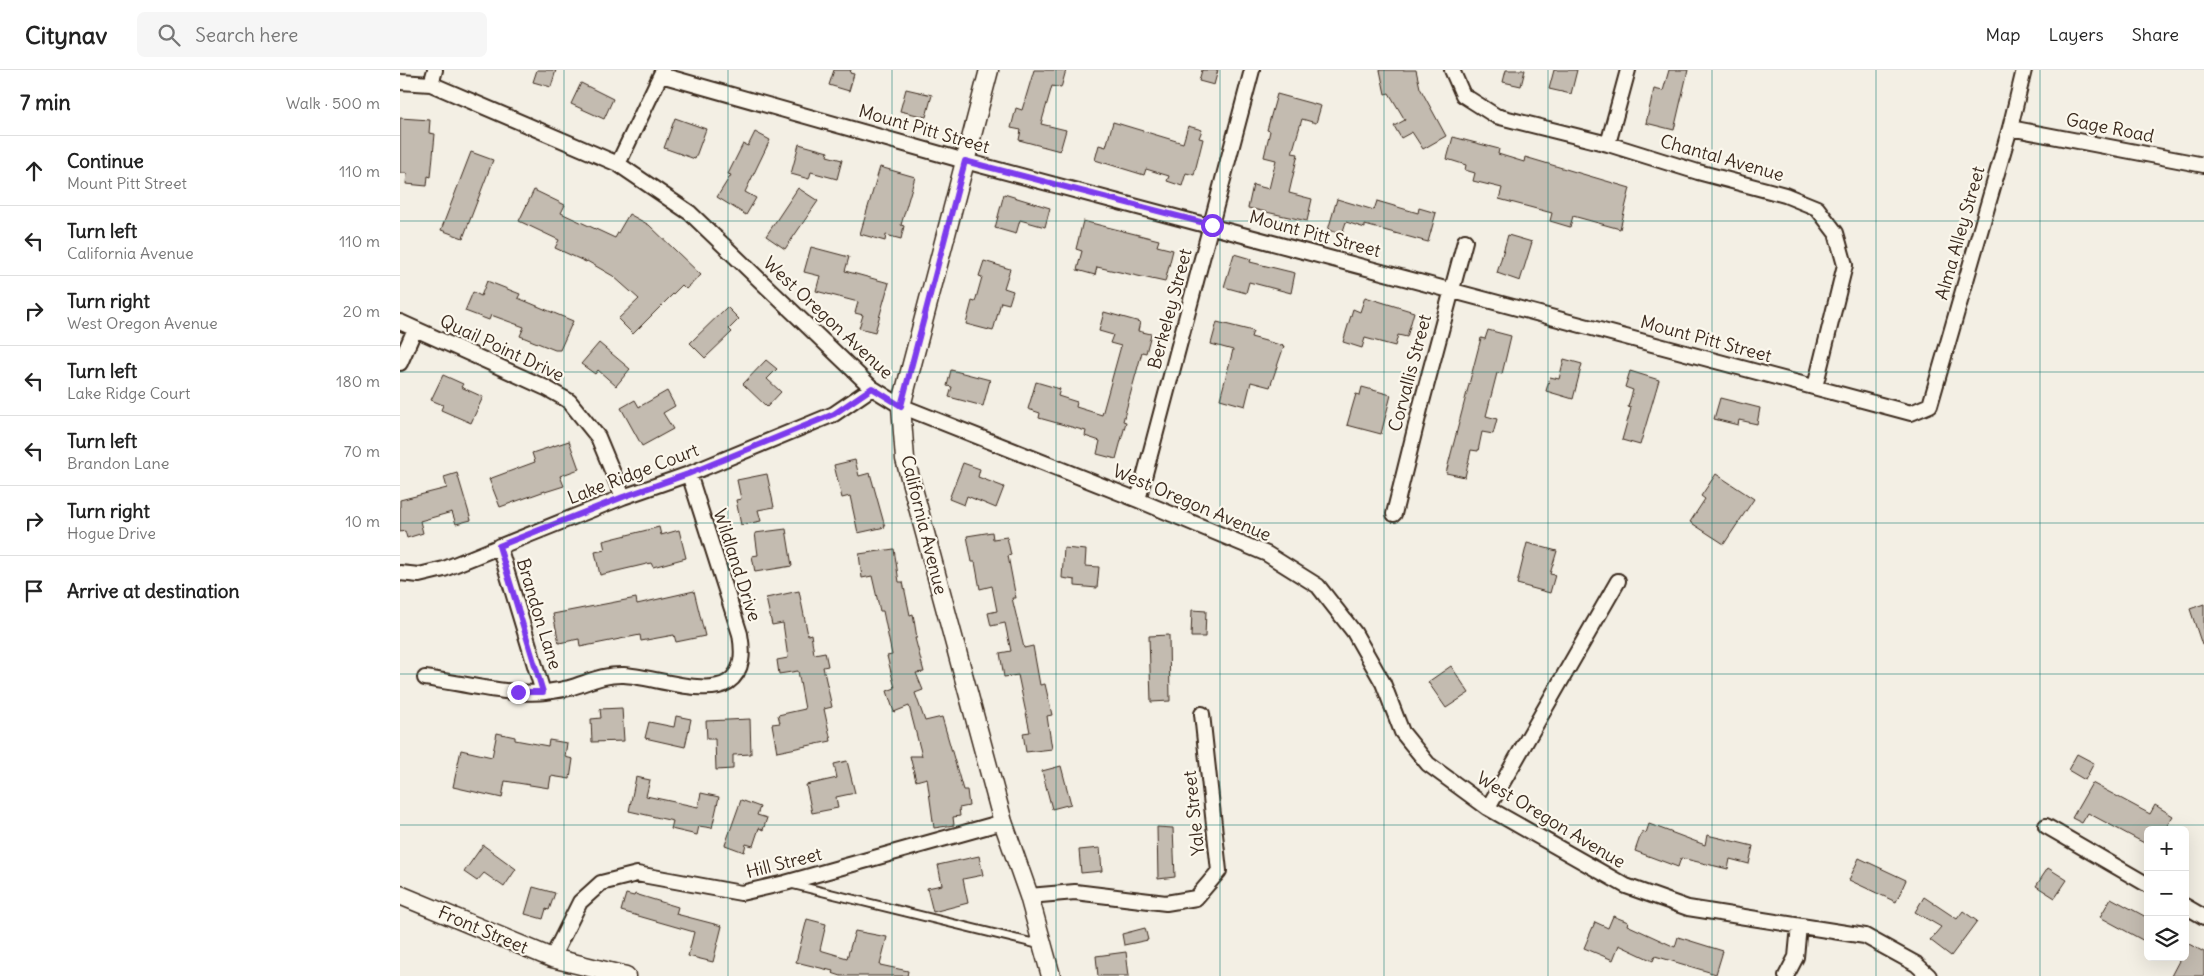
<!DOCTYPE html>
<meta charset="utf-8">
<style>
body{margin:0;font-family:Delius,sans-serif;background:#f6f6f6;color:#222}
.controls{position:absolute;right:15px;bottom:15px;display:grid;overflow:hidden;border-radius:8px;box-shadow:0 5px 20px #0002}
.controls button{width:45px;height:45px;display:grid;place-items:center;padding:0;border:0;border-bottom:1px solid #e0e0e0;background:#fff;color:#222;font:25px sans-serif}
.stop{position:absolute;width:15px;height:15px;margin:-11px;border:4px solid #7c3aed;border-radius:50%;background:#fff}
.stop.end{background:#7c3aed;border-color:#fff;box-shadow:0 1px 5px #0008}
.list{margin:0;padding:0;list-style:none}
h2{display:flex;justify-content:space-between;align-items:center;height:65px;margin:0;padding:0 20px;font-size:21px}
h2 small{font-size:16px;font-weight:400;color:#767676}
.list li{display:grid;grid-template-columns:32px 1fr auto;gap:15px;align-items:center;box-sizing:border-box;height:70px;padding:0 20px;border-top:1px solid #e0e0e0}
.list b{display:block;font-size:19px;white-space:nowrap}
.list p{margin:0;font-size:16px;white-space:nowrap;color:#767676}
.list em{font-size:16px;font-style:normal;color:#767676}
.icon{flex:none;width:28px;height:28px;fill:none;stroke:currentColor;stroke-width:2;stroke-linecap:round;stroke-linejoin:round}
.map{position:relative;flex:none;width:1804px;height:906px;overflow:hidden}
header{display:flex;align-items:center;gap:30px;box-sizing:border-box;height:70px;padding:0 25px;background:#fff;border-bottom:1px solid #e0e0e0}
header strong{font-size:24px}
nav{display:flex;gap:28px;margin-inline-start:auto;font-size:18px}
.search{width:350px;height:45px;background:#f6f6f6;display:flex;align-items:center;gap:12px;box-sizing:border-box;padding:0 18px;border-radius:8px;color:#767676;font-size:19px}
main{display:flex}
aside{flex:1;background:#fff}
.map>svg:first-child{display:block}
</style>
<header>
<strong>Citynav</strong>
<div class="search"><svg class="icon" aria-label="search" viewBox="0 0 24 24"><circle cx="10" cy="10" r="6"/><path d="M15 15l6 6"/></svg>Search here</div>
<nav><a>Map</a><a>Layers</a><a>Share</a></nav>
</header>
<main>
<aside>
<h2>7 min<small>Walk · 500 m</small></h2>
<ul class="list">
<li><svg class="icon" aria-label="ahead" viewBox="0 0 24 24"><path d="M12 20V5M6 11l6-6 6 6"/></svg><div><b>Continue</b><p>Mount Pitt Street</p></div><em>110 m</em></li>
<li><svg class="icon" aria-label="left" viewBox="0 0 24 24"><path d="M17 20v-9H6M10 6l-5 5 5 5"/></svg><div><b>Turn left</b><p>California Avenue</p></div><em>110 m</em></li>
<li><svg class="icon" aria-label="right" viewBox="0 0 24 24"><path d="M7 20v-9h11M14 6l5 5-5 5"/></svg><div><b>Turn right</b><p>West Oregon Avenue</p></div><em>20 m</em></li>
<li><svg class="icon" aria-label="left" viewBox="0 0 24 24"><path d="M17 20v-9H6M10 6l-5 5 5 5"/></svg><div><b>Turn left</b><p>Lake Ridge Court</p></div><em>180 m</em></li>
<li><svg class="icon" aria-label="left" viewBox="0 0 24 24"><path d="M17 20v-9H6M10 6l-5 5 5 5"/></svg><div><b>Turn left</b><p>Brandon Lane</p></div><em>70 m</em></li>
<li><svg class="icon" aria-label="right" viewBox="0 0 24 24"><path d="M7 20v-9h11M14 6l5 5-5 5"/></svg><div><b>Turn right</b><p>Hogue Drive</p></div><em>10 m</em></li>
<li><svg class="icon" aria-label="arrive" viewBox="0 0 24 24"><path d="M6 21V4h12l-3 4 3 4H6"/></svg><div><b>Arrive at destination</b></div></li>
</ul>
</aside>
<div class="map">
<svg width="1804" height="906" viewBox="0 0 1804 906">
<rect width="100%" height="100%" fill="#f3efe4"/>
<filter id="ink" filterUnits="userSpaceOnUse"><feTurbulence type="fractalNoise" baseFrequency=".02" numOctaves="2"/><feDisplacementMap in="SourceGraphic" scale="10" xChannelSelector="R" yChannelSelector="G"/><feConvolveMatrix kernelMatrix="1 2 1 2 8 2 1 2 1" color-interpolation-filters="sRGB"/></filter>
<g filter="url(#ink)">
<!-- building -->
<path fill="#c3bbb0" stroke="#3b2a1e" d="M137,0H156L151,17L133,12Z
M434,0H451L450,3L454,4L449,21L429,15Z
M634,0H666L661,18L652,16L641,54L666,60L660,81L619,70L621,60L611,58L616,38L622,40Z
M802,0H818L814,15L799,11Z
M980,0H1016L1020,18L1046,66L1023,79L1012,62L1001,68L994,56L1005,50L989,23L985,24Z
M1106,0H1125L1121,16L1103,12Z
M1154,0H1177L1171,24L1149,19Z
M1269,0H1288L1274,60L1246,53L1254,19L1263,21Z
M181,13L213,29L204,49L171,34Z
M506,19L532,25L526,47L500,41Z
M877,24L921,36L916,53L902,49L892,83L898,84L889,123L912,129L907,151L848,138L853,115L869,119L876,90L864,87L870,61L867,60Z
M0,48L30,50L29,63L35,64L31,107L28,106L27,116L6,114L7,103H0Z
M275,48L306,59L295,89L264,78Z
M713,52L783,73L788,56L802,60L799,68L803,69L794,105L786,103L782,116L767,111L769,106L746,99L744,105L695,90L699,75L706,77Z
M355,62L370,70L345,122L356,128L346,145L317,127L331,105L328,104L343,74L348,76Z
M1053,67L1099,79L1098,84L1124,92L1125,87L1230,118L1220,159L1173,146L1170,157L1150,151L1152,143L1099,129L1102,118L1073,111L1075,103L1065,100L1066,95L1047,89Z
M399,74L428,82L427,86L442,90L437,109L411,102L409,109L391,104Z
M71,82L93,90L63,168L41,160Z
M480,97L515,107L501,155L504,156L501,169L486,165L485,171L460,164Z
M398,118L418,131L385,179L366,166Z
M134,120L165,135L161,143L215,168L229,144L249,155L301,205L286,219L282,215L233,264L218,249L239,229L213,206L187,191L186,192L155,178L159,170L119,151Z
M604,124L650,138L645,157L620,150L616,164L595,158Z
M937,129L974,140L977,131L1018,143L1019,138L1036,143L1028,172L965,155V158L946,152L942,164L928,160Z
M683,151L759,170L757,176L773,180L765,212L697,197L695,205L677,200L682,181L676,179Z
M1108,165L1132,172L1120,211L1097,203Z
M411,177L449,187L445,201L489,213L475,262L459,258L463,245L455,243L458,232L416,221L420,206L404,202Z
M834,184L851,189L850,192L895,203L891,223L849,212L846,223L824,217Z
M584,191L610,199L604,218L613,221L609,234L601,232L593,261L566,254L572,231L575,232L582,207L579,206Z
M87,211L120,224L118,228L173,251L160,280H155L120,266L124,257L91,245L89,250L65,241L73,222L81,226Z
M965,227L1014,242L1007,267L998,265L995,276L965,268L962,278L943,272L953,239L960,242Z
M327,237L339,249L329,259L332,262L305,288L290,273Z
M704,242L740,252L738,261L751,264L746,283L742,282L723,351L726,352L716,389L697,384L700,371L685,366L686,361L639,348L640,343L628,339L636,312L660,319L658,326L677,332L676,337L702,345L721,276L710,273L713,265L699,261Z
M817,252L853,261L851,267L884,276L870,317L851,312L845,336L820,329L833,280L811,274Z
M1088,260L1111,266L1102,304L1097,303L1086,346L1097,349L1093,364L1082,362L1078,381L1071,380L1065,407L1046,403L1081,268L1085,269Z
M199,273L230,299L216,316L198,300L195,304L181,294Z
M1164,289L1182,294L1173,329L1146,321L1150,307L1159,309Z
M366,290L377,299L367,309L381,322L367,337L343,314Z
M551,300L590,310L583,336L549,327L552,317L547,316Z
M1230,301L1259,310L1240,375L1222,370L1231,338L1228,337L1233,320L1225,317Z
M43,305L63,314L61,317L83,327L71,353L41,340L43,335L31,330Z
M962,317L991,325L981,364L947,355L956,324L960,325Z
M267,321L275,336L263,343L273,359L242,376L221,338L235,330L239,337Z
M1320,328L1360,338L1357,354L1339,350L1338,355L1314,349Z
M169,371L179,399L160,406L164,416L145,422V421L100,437L89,409L135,392L132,383Z
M455,390L459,406L470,403L485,457L458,463L450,426L442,428L434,395Z
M563,393L580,399L578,407L604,417L596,438L567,426L564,435L549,429Z
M57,403L71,450L56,454L52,442L20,451L23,463L7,468L5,461L0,462V430L47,418L44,407Z
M367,404L374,437L358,440L361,451L341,455L336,430L341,429L337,410Z
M1316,404L1354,429L1324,474L1290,452L1305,429L1301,426Z
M259,457L261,465L279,460L286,488L253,497L251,493L200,505L195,482L205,480L203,471Z
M386,459L392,496L355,502L352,486L358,485L355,463Z
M592,462L593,469L607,467L611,485L608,486L616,528H612L624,578L633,576L640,615L645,614L652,645L647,646L652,679L626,682L623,663L630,662L618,605L604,607L600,583L611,581L605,553L591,556L588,543L597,541L592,516L580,519L575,492H572L567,466Z
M1127,473L1157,481L1150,504L1155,505L1150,523L1117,514Z
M664,478L686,480L685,496L699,497L697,518L675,516V510L662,508Z
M494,479L499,512H503L510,545L513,544L517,568H515L524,602L516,603L523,620L515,623L525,651L542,647L563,720H567L569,736L559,738L560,746L553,747L554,755L534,758L527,708L516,711L510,686H522L509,636L494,642L487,621L495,618L487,586L492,585L483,541H480L472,506L462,508L459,484Z
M294,521L305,566L276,572L274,565L241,571L240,565L180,577L179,569L159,573L153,544L236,528L237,534Z
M399,521L408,565L411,564L414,584L425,582L428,596L423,597L432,637L424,639L431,671L377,682L372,654L380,653L378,645L405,639L398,601L379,604L377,590L388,588L383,553L372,555L366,528Z
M1804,534V575H1802L1790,539Z
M792,540L806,541L805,567H791Z
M769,565L770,631L751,632L749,566Z
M1051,596L1069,623L1046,638L1028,612Z
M222,638L224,671L192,672L191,649L201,648L200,639Z
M276,646L291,649L285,677L245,668L249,652L274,657Z
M350,649L351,684L333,685V699L316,700L315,669H307L306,651Z
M97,663L115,667V670L148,676L149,670L167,673L165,687L173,689L170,709L151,706L149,718L105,711L102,728L53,717L61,680L92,687Z
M1677,684L1694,693L1685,710L1668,700Z
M447,691L455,723L436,727L438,738L412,743L406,715L437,708L434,694Z
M661,696L671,734L652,739L642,701Z
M236,707L250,710L246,726L298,737L301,723L319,727L312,758L299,756L297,765L271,759L273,751L229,741Z
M1692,713L1750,744L1755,735L1773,746L1764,760H1748V775L1688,743L1682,753L1672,748Z
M341,730L360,737L357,745L367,748L363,760L359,758L353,776L346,774L344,782L325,775Z
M1249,754L1305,775L1307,765L1353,776L1349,794L1330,789L1328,799L1281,788L1278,797L1235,781L1242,761L1246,763Z
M757,757L773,758L775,807L758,809Z
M83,775L116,799L104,817L84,803L77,811L64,802Z
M700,778L702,801L681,803L679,780Z
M579,786L583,805L563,809L568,833L533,842L527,818L542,815L538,795Z
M1459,788L1506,810L1496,832L1449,810Z
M1648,798L1667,810L1655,828L1636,816Z
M133,817L155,823L149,840L146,839L143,849L125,844Z
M226,824L234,826L235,824L278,837L276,844L322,856L313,892L288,886L294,862L221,841Z
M1524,827L1557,849L1563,841L1577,851L1551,886L1530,870L1541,857L1515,842Z
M1711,828L1748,848V873L1700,847Z
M1213,846L1228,852L1227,855L1275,877L1278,867L1323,881L1316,904L1255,886L1253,891L1219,875L1213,890L1184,878L1195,852L1208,858Z
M407,849L426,854L420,880L447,888L455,861L487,867L480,895L508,901L507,906H441L432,903L433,901L396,892Z
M745,858L748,870L724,875L722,864Z
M1785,872L1804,882V906H1771L1781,887H1785Z
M726,882L729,906H698L696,886Z"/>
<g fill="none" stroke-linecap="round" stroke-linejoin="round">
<!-- service casing -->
<g stroke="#3b2a1e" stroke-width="11">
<path id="service" d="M391,814L641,875"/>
</g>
<!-- minor casing -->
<g stroke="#3b2a1e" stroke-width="18">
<path id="minor" d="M1052,0L1063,25L1096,46L1208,74L1298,102L1385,125L1417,138L1436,163L1445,195L1415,317
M261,5L565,91L1511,343L1530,335L1610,58L1624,0
M0,12L31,14L218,94L290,143L472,318L501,336L738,430L867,484L918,516L954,562L983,613L1002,662L1028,694L1088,738L1226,816L1288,838L1465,866L1516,894L1529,906
M31,14L35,0
M1610,58L1804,95
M1208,74L1228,0
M218,94L263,0
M0,252L146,318L169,331L198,367L223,427
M0,293L15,259
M738,430L852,0
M994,444L1020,339L1065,171
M99,476L143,622
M0,503L19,505L44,499L223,427L289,404L434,344L472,318
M25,608C60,613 112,626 146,622C153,621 161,620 169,618C187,613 203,604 224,605C250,606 306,627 328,612C344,601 343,581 340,564L289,404
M1088,738L1218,511
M1646,756L1748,815
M629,826L675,822L766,833L796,828L819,801L802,644
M1785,836L1804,847
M152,888L180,832L201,813L237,804L341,823L385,813L603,752
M1386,906L1396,887L1399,856"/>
</g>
<!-- tertiary casing -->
<g stroke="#3b2a1e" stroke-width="21">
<path id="tertiary" d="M589,0L501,336L505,389L603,752L629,826L651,906
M0,825L152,888L226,906"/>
</g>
<!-- service -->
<use href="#service" stroke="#fbf7ec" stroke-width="7"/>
<!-- minor -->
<use href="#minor" stroke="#fbf7ec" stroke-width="14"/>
<!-- tertiary -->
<use href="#tertiary" stroke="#fbf7ec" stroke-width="18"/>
</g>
</g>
<g fill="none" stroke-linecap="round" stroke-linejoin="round" filter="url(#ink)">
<!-- route -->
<path stroke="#7c3aed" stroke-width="6" d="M118,622H143L99,476L223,427L288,404L434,344L472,318L501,336L565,91L812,155"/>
</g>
<!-- grid -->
<path fill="none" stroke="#0f766e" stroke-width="1" stroke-opacity="0.55" d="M164,0V906M328,0V906M492,0V906M656,0V906M820,0V906M984,0V906M1148,0V906M1312,0V906M1476,0V906M1640,0V906M0,151H1804M0,302H1804M0,453H1804M0,604H1804M0,755H1804"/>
<g text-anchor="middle" stroke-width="4.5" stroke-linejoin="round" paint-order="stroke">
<!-- street labels -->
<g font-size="18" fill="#3b2a1e" stroke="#fbf7ec">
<text transform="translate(1710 58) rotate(11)" y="6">Gage Road</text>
<text transform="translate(524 59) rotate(16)" y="6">Mount Pitt Street</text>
<text transform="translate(1322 88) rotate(16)" y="6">Chantal Avenue</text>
<text transform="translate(1560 163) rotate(-74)" y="6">Alma Alley Street</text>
<text transform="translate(915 164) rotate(15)" y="6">Mount Pitt Street</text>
<text transform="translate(770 239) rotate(-75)" y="6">Berkeley Street</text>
<text transform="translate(428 248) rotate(43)" y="6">West Oregon Avenue</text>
<text transform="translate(1306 269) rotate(15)" y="6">Mount Pitt Street</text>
<text transform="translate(102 278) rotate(25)" y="6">Quail Point Drive</text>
<text transform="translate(1010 303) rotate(-75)" y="6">Corvallis Street</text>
<text transform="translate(233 404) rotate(-21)" y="6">Lake Ridge Court</text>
<text transform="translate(792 433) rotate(23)" y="6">West Oregon Avenue</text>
<text transform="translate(524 455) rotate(76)" y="6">California Avenue</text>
<text transform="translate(337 495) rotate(72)" y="6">Wildland Drive</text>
<text transform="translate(139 544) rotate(73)" y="6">Brandon Lane</text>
<text transform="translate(794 743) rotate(-96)" y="6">Yale Street</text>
<text transform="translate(1151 750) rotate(31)" y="6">West Oregon Avenue</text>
<text transform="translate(384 793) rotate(-14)" y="6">Hill Street</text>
<text transform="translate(83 860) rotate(23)" y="6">Front Street</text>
</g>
</g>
</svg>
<div class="controls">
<button>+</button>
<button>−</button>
<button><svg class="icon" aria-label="layers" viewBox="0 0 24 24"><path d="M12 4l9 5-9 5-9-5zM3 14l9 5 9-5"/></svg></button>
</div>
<div class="stop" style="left:812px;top:155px"></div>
<div class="stop end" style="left:118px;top:622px"></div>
</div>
</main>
